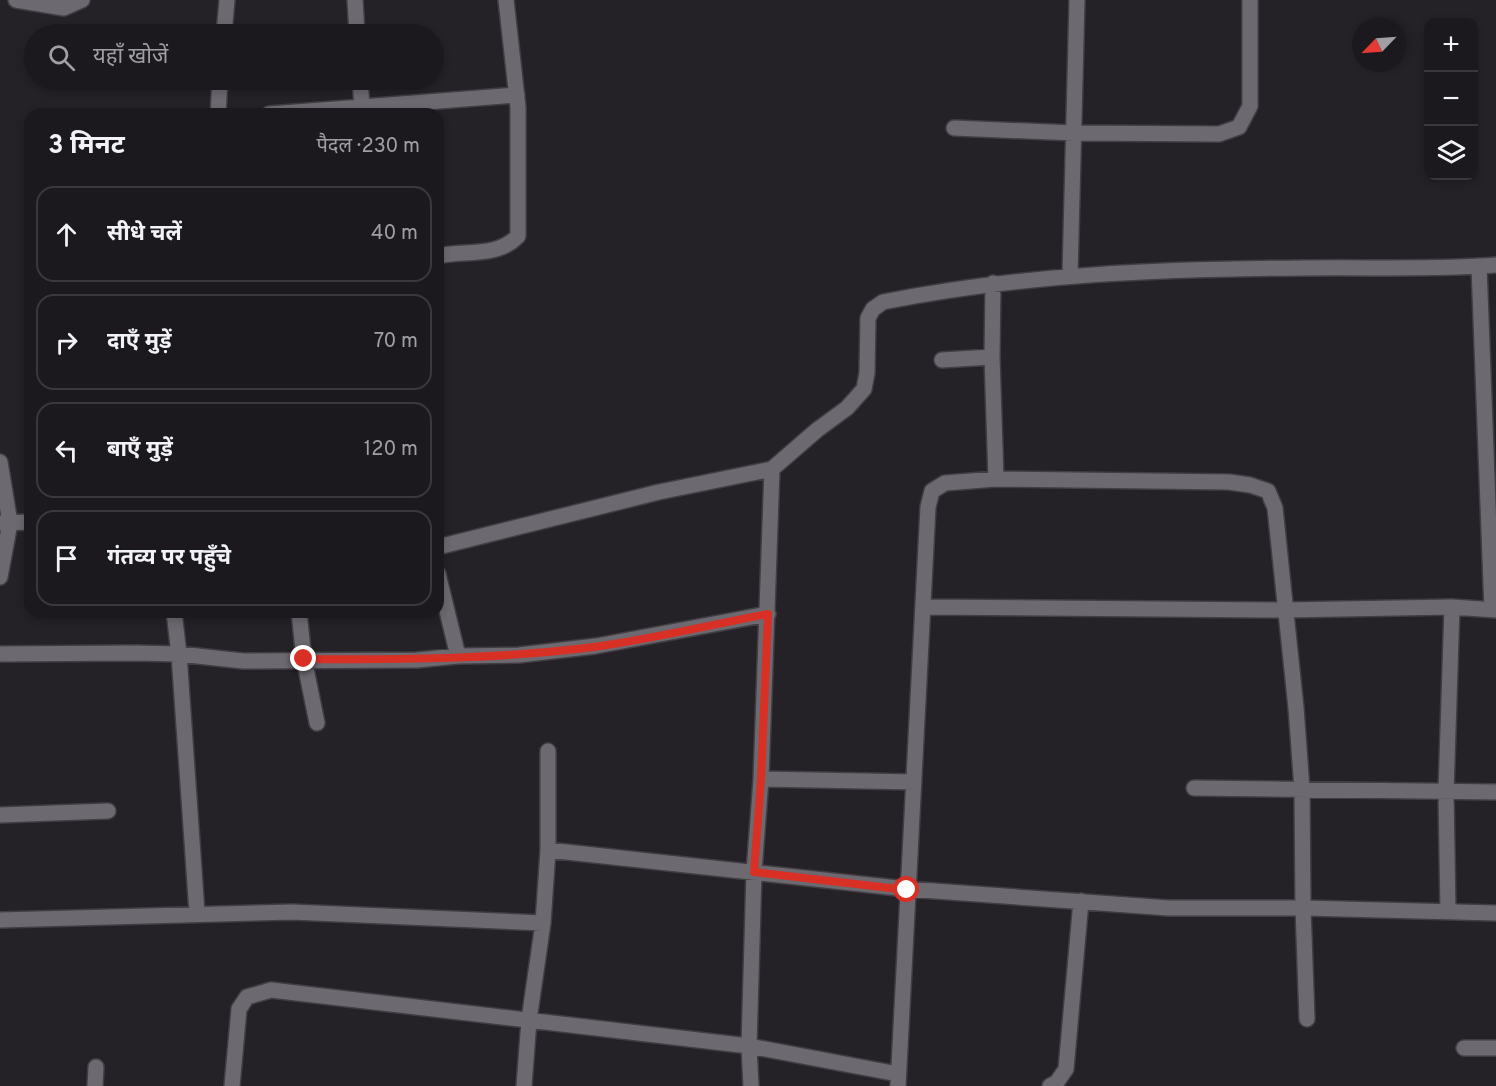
<!DOCTYPE html>
<html lang="hi">
<meta charset="utf-8">
<style>
body{margin:0;font-family:Overpass,"Noto Sans Devanagari",sans-serif;background:#28262a;color:#f1f3f6}
.controls{position:absolute;right:18px;top:18px;display:grid;overflow:hidden;border-radius:12px;box-shadow:0 3px 9px #0003}
.controls button{width:54px;height:54px;display:grid;place-items:center;padding:0;border:0;border-bottom:2px solid #39383b;background:#1b191d;color:#f1f3f6;font:30px sans-serif}
.compass{position:absolute;left:1352px;top:18px;width:54px;height:54px;border-radius:50%;background:#1b191d;box-shadow:0 3px 9px #0003;rotate:245deg}
.stop{position:absolute;width:18px;height:18px;margin:-14px;border:4px solid #d93025;border-radius:50%;background:#fff}
.stop.end{background:#d93025;border-color:#fff;box-shadow:0 2px 6px #0008}
.list{margin:0;padding:0;list-style:none}
h2{display:flex;justify-content:space-between;align-items:center;height:78px;margin:0;padding:0 24px;font-size:26px}
h2 small{font-size:20px;font-weight:400;color:#a0a0a4}
.list li{display:grid;grid-template-columns:39px 1fr auto;gap:18px;align-items:center;box-sizing:border-box;height:96px;margin:0 12px 12px;padding:0 12px;border:2px solid #39383b;border-radius:18px}
.list b{display:block;font-size:22px;white-space:nowrap}
.list em{font-size:20px;font-style:normal;color:#a0a0a4}
.icon{flex:none;width:33px;height:33px;fill:none;stroke:currentColor;stroke-width:2;stroke-linecap:round;stroke-linejoin:round}
.map{position:relative;flex:none;width:1496px;height:1086px;overflow:hidden}
.search{position:absolute;background:#1b191d;box-shadow:0 3px 9px #0003;left:24px;top:24px;width:420px;height:66px;display:flex;align-items:center;gap:15px;box-sizing:border-box;padding:0 21px;border-radius:33px;color:#a0a0a4;font-size:22px}
.panel{position:absolute;background:#1b191d;box-shadow:0 3px 9px #0003;left:24px;top:108px;width:420px;height:510px;border-radius:18px}
.map>svg:first-child{display:block}
</style>
<div class="map">
<svg width="1496" height="1086" viewBox="0 0 1496 1086">
<rect width="100%" height="100%" fill="#242127"/>
<g fill="none" stroke-linecap="round" stroke-linejoin="round">
<!-- street casing -->
<g stroke="#403d43" stroke-width="18">
<path id="street" d="M16,0L64,8L82,0
M355,0L357,34
M224,34L227,0
M362,107L517,95
M218,114L220,80
M269,114L362,107L360,80
M954,128L1075,133L1219,134L1239,127L1250,106V0
M438,256C465,250 497,258 518,236V107L506,0
M1479,266L1492,610
M1070,275L1077,0
M993,283L992,357L996,479
M942,360L992,357
M0,462L10,523L0,577
M0,523L30,522
M438,547L659,492L772,469L817,430L847,408L864,389L867,373L868,318L873,309L883,302C1022,274 1163,269 1305,268C1368,267 1433,270 1496,265
M438,574L458,656
M924,607L1285,610L1452,607L1496,610
M174,612L179,654L197,913
M299,612L304,659L317,723
M0,654L135,653L179,654L243,661L417,660L458,656L519,655L596,646L768,614
M761,779L914,782
M1194,788L1496,792
M0,815L108,811
M548,850L907,889L1169,908H1303L1496,913
M1448,912L1446,792L1452,607
M0,920L292,912L543,923
M1464,1048H1496
M95,1086L96,1067
M232,1086L239,1009L247,997L271,990L749,1046L898,1074
M524,1086L529,1020L543,923L548,850V751
M751,1086L749,1046L754,872L761,779L772,469
M898,1086L928,507L932,491L945,483L996,479L1229,482L1250,485L1268,491L1275,508L1296,708L1302,789L1303,908L1307,1019
M1050,1086L1057,1082L1066,1069L1081,901"/>
</g>
<!-- street -->
<use href="#street" stroke="#6d6971" stroke-width="15"/>
</g>
<g fill="none" stroke-linecap="round" stroke-linejoin="round">
<!-- route -->
<path stroke="#d93025" stroke-width="8" d="M304,659C400,660 498,659 594,647C652,639 710,625 768,614L761,779L754,872L907,890"/>
</g>
</svg>
<div class="controls">
<button>+</button>
<button>−</button>
<button><svg class="icon" aria-label="layers" viewBox="0 0 24 24"><path d="M12 4l9 5-9 5-9-5zM3 14l9 5 9-5"/></svg></button>
</div>
<svg class="compass" viewBox="-18 -18 36 36"><path d="M0-13l5 13h-10z" fill="#e53935"/><path d="M0 13l5-13h-10z" fill="#a0a0a4"/></svg>
<div class="stop" style="left:907px;top:890px"></div>
<div class="stop end" style="left:304px;top:659px"></div>
<div class="search"><svg class="icon" aria-label="search" viewBox="0 0 24 24"><circle cx="10" cy="10" r="6"/><path d="M15 15l6 6"/></svg>यहाँ खोजें</div>
<section class="panel">
<h2>3 मिनट<small>पैदल · 230 m</small></h2>
<ul class="list">
<li><svg class="icon" aria-label="ahead" viewBox="0 0 24 24"><path d="M12 20V5M6 11l6-6 6 6"/></svg><div><b>सीधे चलें</b></div><em>40 m</em></li>
<li><svg class="icon" aria-label="right" viewBox="0 0 24 24"><path d="M7 20v-9h11M14 6l5 5-5 5"/></svg><div><b>दाएँ मुड़ें</b></div><em>70 m</em></li>
<li><svg class="icon" aria-label="left" viewBox="0 0 24 24"><path d="M17 20v-9H6M10 6l-5 5 5 5"/></svg><div><b>बाएँ मुड़ें</b></div><em>120 m</em></li>
<li><svg class="icon" aria-label="arrive" viewBox="0 0 24 24"><path d="M6 21V4h12l-3 4 3 4H6"/></svg><div><b>गंतव्य पर पहुँचे</b></div></li>
</ul>
</section>
</div>
